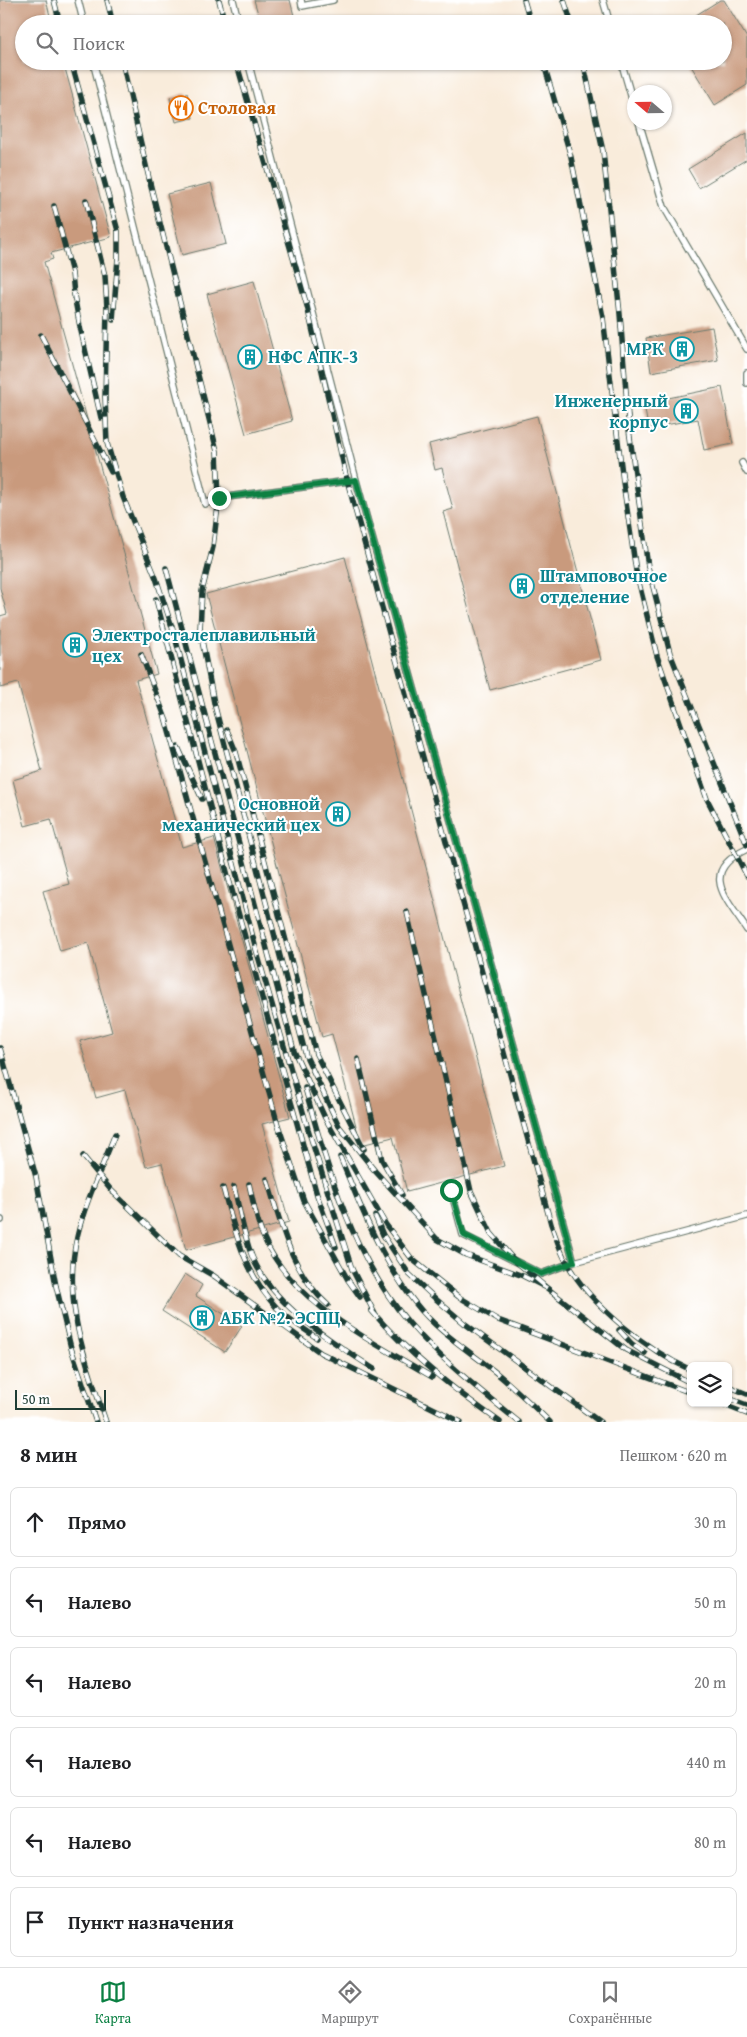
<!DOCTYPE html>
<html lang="ru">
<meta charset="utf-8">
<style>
body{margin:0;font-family:"Gentium Book Plus",serif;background:#f2f2f2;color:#202124}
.controls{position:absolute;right:15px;bottom:15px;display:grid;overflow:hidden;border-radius:8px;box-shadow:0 1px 4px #0004}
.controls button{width:45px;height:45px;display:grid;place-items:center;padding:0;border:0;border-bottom:1px solid #e0e0e0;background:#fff;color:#202124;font:25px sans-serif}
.compass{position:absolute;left:627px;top:85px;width:45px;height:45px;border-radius:50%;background:#fff;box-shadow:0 1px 4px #0004;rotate:290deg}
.scale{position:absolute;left:15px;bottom:12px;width:91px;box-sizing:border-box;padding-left:5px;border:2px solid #1f3d34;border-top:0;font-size:14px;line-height:18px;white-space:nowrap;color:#1f3d34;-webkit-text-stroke:4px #fff;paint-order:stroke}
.stop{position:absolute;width:15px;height:15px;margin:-11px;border:4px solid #0b8043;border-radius:50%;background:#fff}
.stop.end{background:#0b8043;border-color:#fff;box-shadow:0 1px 5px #0008}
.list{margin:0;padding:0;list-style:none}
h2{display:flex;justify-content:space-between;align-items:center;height:65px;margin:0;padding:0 20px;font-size:21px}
h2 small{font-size:16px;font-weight:400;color:#757577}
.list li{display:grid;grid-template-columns:32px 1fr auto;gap:15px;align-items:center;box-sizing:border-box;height:70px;margin:0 10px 10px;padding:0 10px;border:1px solid #e0e0e0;border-radius:8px}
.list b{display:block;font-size:19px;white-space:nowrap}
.list em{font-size:16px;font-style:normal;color:#757577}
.icon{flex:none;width:28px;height:28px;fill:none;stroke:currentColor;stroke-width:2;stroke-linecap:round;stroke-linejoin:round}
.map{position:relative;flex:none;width:747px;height:1422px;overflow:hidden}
.search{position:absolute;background:#fff;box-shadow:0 1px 4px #0004;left:15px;right:15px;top:15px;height:55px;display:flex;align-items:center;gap:12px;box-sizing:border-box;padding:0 18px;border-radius:28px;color:#757577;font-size:19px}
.sheet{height:545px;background:#fff}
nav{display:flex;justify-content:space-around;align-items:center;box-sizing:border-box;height:70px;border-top:1px solid #e0e0e0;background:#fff;font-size:14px;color:#757577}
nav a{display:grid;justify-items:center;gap:2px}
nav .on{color:#0b8043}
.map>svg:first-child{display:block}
</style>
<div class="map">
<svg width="747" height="1422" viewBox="0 0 747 1422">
<rect width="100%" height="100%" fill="#fff"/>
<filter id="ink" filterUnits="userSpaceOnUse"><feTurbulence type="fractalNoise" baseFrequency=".02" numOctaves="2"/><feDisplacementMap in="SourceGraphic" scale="10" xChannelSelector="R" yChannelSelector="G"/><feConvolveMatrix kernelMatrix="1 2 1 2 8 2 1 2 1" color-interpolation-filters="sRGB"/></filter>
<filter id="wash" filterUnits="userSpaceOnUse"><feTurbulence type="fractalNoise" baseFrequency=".0096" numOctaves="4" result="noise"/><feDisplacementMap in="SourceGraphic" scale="20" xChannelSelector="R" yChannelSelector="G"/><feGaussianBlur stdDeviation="1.12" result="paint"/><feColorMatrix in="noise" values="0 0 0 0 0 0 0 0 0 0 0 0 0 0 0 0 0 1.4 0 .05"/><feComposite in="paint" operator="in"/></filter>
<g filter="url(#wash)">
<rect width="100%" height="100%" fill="#f9ecdb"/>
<g id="blocks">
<!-- building -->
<path fill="#c99a7d" d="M0,0H46L52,24H24V61H63L111,237L51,253L53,259L44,262L157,674L136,680L182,847L214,838L290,1117L262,1124L289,1222L186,1250L162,1163L146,1167L125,1090L96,1098L80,1041L112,1032L88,943L60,951L43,891L69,884L51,819L25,826L13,780L42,771L18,683L0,688V616L7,614L0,588Z
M254,0H290L296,24H261Z
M720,0H724L747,38V85L715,105L688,61H723V24H682Z
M187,93L193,118L176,122L170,98Z
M747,133V159L699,188L688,169Z
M211,183L226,244L182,255L167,194Z
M254,281L292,421L246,434L207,294Z
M712,327L718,360L651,372L646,338Z
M722,387L733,444L704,450L698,419L648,428L644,403Z
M537,416L601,660L490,690L443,512L453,509L442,468L435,470L429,444Z
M345,557L504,1166L407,1192L393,1137L361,1145L332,1034L322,1037L206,594Z
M185,1274L202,1285L196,1296L242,1326L225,1352L162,1311Z"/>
</g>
</g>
<g filter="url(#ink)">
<use href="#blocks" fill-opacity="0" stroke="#6b7a6e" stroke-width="1"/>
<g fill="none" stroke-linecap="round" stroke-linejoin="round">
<!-- lane casing -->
<g stroke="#6b7a6e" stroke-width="8">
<path id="lane" d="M78,0L84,24
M233,0L239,24
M301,0L302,6L333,0
M603,0L610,24
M93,61L205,504L219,498L356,480
M248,61L356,480L574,1262L747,1216
M621,61L634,106
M639,122L664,207L747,349
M747,373V383
M742,463L747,472
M747,849C698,872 726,898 747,930
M451,1190L463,1235L541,1274L574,1262
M0,1220H1"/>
</g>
<!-- lane -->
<use href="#lane" stroke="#fff" stroke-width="5.5"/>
<!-- rail casing -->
<g stroke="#1f3d34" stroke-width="5.5">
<path id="rail" d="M54,0L60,24
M107,0L113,24
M219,0L225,24
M524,0L531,24
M564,0L572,24
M71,61L118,231V258L113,320
M122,61L151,187L217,451L219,498L213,547L202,591L200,630L214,703L306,1056L339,1126L375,1171L437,1239L466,1255L523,1276L547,1288
M236,61L307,306L347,480L551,1224C556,1237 560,1251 567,1263C590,1305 648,1351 691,1370
M543,61L571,157L603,317L623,482L636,571L657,656L707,799L747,876
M583,61L603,151L620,314L629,430L648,567L670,653L747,845
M86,200L105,276L107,308L105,397L107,443L123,497L156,578L174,633L256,949L308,1129L352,1269L375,1314
M54,206L72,273L74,295L80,327L101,418
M41,335L111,472
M166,568L294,1051L325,1118L386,1225L412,1259L459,1297L498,1320L691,1393
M156,599L228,876L317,1195L336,1247
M141,654L167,722
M165,717L278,1125L304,1201L348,1280L360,1297
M227,730L236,752L316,1054L364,1149
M178,747L202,799
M407,912L471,1191L491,1233L513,1259L547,1288L626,1350L691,1383
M0,1048L36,1177L56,1286L71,1348L96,1422
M358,1059L382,1160L402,1195
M305,1088C328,1170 352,1256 409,1323C441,1360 481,1391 519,1422
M83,1156L111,1190L179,1256L214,1276L321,1353L461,1422
M340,1157C361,1208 382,1261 416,1304C437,1331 468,1350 494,1371C514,1387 532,1405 550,1422
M267,1179C281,1224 291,1272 328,1305
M249,1184C253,1201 256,1220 263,1236C291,1303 372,1341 432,1377
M234,1187C239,1208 243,1230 250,1251C268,1303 330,1340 374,1369
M223,1188C235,1232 245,1274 277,1308C288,1319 304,1329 317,1338
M375,1216L383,1235L409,1274L437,1300L464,1323L600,1422
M371,1310C408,1354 453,1389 500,1422
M619,1330L632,1344L645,1353
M728,1386L747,1394
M728,1398L747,1405
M719,1403L747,1414
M106,1422C86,1362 62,1302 77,1237C85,1202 102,1168 115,1134"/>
</g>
<!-- rail -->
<use href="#rail" stroke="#fff" stroke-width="4" stroke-dasharray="11" stroke-linecap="butt"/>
</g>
</g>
<g fill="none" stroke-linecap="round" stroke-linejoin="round" filter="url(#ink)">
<!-- route -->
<path stroke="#0b8043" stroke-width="6" d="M219,498L356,480L574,1262L541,1274L464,1235L451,1190"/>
</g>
<!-- icons -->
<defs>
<g id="restaurant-ring" transform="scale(1.25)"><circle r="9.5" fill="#fff" stroke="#e8710a" stroke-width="1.5"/><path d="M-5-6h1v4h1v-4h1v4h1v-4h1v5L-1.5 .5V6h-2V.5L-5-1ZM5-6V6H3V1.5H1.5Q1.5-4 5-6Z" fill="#e8710a"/></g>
<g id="building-ring" transform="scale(1.25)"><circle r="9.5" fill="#fff" stroke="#0f9aa8" stroke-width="1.5"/><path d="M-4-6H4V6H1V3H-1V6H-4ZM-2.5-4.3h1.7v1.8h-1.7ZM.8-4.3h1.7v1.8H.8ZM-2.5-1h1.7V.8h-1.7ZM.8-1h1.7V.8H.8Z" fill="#0f9aa8"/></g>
</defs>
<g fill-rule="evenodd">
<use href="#restaurant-ring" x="181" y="108"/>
<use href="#building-ring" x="682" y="349"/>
<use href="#building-ring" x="250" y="357"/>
<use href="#building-ring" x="686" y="411"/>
<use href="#building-ring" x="522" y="586"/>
<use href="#building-ring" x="75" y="645"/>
<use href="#building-ring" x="338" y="814"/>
<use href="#building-ring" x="202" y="1318"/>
</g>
<g text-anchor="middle" stroke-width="4" stroke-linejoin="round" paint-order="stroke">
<!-- food labels -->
<g font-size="18" font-weight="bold" fill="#c56008" stroke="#fff" text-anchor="start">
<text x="198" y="114">Столовая</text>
</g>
<!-- culture labels -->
<g font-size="18" font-weight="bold" fill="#0d838f" stroke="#fff" text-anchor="start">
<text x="664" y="355" text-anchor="end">МРК</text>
<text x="268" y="363">НФС АПК-3</text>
<text x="668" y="407" text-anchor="end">Инженерный<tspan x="668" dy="21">корпус</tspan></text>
<text x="540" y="582">Штамповочное<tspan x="540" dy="21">отделение</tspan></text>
<text x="92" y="641">Электросталеплавильный<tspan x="92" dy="21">цех</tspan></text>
<text x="320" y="810" text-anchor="end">Основной<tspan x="320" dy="21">механический цех</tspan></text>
<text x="220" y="1324">АБК №2. ЭСПЦ</text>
</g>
</g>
</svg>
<div class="controls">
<button><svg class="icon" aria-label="layers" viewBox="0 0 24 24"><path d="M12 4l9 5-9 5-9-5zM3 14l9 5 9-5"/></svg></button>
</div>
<svg class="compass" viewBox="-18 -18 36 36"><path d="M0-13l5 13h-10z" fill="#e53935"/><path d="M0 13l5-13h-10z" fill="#757577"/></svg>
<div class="scale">50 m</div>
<div class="stop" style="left:451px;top:1190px"></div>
<div class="stop end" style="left:219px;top:498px"></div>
<div class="search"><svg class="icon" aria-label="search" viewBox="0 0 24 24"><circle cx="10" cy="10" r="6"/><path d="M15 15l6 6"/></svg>Поиск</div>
</div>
<section class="sheet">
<h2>8 мин<small>Пешком · 620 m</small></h2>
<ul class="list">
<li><svg class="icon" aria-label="ahead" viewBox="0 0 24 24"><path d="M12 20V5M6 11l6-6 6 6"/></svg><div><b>Прямо</b></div><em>30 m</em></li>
<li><svg class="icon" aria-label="left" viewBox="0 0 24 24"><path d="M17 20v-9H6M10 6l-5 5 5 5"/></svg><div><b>Налево</b></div><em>50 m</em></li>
<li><svg class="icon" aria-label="left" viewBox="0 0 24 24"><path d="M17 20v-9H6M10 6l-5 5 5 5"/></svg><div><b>Налево</b></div><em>20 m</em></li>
<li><svg class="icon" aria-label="left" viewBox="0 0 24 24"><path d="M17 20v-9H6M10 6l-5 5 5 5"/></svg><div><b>Налево</b></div><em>440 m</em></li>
<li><svg class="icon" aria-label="left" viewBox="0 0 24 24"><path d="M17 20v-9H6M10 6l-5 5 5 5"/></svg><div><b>Налево</b></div><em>80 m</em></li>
<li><svg class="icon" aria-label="arrive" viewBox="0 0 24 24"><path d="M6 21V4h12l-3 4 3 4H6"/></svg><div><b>Пункт назначения</b></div></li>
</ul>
</section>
<nav>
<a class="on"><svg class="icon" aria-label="map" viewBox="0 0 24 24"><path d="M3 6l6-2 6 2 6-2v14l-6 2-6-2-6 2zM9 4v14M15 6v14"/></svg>Карта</a>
<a><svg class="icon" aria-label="directions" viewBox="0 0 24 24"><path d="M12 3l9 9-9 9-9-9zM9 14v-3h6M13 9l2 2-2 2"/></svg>Маршрут</a>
<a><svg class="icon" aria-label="saved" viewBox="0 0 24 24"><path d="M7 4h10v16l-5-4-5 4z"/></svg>Сохранённые</a>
</nav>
